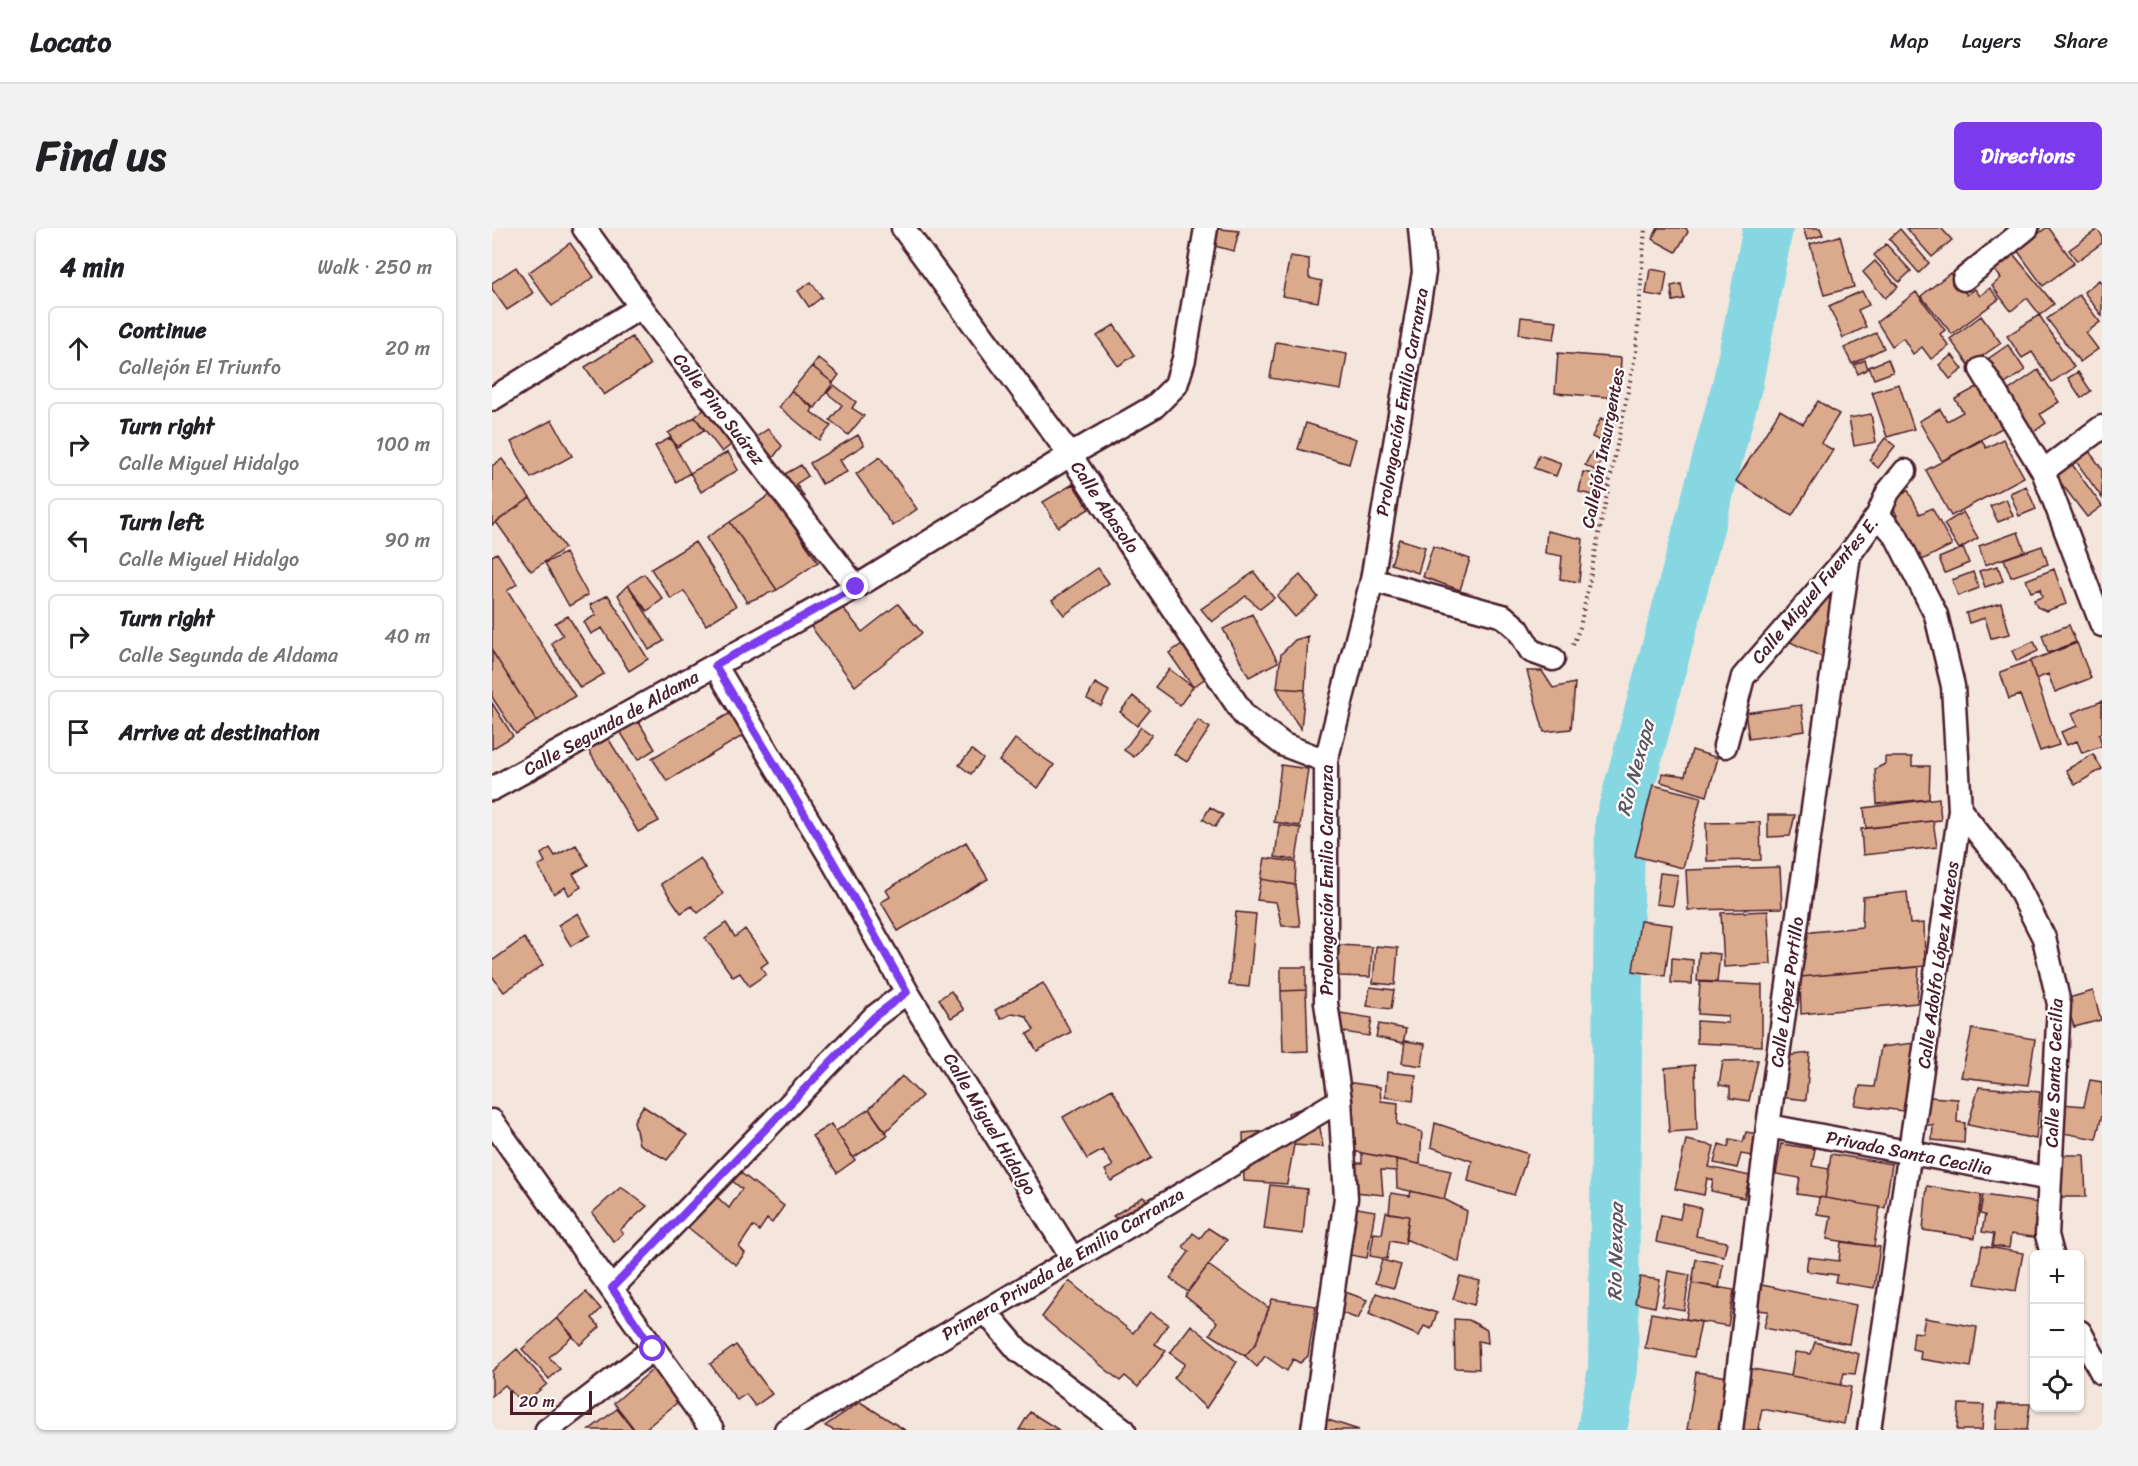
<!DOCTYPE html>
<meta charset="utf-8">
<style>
body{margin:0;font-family:Sriracha,sans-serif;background:#f2f2f2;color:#202124}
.controls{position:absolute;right:18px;bottom:18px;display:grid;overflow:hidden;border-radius:9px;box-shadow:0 2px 4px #0004}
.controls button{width:54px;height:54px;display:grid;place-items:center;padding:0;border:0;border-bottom:2px solid #e0e0e0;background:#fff;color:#202124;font:30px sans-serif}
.scale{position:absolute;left:18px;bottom:15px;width:82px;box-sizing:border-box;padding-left:6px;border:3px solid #4a1f2b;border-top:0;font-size:16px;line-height:21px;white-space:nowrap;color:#4a1f2b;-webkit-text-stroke:4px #fff;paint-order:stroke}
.stop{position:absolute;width:18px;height:18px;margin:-14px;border:4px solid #7c3aed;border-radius:50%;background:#fff}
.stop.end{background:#7c3aed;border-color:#fff;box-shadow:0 2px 6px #0008}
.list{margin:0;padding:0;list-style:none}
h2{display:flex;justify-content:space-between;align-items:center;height:78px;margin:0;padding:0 24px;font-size:26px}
h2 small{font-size:20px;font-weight:400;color:#757577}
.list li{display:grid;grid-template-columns:39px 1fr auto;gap:18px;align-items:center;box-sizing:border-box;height:84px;margin:0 12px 12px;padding:0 12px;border:2px solid #e0e0e0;border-radius:9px}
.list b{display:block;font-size:22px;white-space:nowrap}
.list p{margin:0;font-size:20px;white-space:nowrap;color:#757577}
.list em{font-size:20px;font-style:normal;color:#757577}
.icon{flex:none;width:33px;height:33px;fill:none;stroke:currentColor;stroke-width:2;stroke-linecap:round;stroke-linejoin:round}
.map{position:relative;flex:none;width:1610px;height:1202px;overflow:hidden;border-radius:9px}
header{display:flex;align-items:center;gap:36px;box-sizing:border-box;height:84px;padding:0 30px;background:#fff;border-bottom:2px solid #e0e0e0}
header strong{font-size:28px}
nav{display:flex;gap:33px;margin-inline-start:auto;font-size:21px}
.intro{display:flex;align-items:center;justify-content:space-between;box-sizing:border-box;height:144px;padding:0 36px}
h1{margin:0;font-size:42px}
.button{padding:15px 27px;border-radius:9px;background:#7c3aed;color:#fff;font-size:21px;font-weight:700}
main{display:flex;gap:36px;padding:0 36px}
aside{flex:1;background:#fff;border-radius:9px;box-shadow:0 2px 4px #0004}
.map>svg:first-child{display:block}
</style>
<header>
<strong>Locato</strong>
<nav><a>Map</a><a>Layers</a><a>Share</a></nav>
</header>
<div class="intro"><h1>Find us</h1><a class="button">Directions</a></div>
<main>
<aside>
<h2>4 min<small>Walk · 250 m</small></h2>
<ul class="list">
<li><svg class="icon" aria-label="ahead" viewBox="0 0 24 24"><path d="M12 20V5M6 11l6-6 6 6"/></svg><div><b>Continue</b><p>Callejón El Triunfo</p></div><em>20 m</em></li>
<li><svg class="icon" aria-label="right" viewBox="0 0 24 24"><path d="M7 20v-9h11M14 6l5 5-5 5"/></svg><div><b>Turn right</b><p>Calle Miguel Hidalgo</p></div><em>100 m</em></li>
<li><svg class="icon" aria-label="left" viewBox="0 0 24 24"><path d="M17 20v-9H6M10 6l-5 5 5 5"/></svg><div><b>Turn left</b><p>Calle Miguel Hidalgo</p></div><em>90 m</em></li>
<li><svg class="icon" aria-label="right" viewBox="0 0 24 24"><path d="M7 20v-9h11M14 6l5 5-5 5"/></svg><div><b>Turn right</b><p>Calle Segunda de Aldama</p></div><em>40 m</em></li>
<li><svg class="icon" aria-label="arrive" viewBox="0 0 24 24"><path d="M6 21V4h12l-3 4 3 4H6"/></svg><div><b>Arrive at destination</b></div></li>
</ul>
</aside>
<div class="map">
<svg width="1610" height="1202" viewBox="0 0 1610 1202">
<rect width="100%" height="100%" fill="#f4e6dd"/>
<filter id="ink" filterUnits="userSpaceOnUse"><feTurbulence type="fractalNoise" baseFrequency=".0167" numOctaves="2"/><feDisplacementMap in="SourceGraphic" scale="12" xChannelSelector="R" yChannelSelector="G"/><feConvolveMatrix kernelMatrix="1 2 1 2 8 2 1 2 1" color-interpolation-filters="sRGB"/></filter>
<g filter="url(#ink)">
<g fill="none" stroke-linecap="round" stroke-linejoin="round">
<!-- river -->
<path stroke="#87d7e2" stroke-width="50" d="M1110,1202L1121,1141L1128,593L1246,154L1276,0"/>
</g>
<!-- building -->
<path fill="#dbaa8d" stroke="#4a1f2b" stroke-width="1.5" d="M719,0L747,3L742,23L715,16Z
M1166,0H1194L1196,4L1184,24L1160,11Z
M1311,0H1328L1331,7L1315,12Z
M1414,0H1449L1460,12L1440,29Z
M1554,0H1557L1582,35L1551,58L1525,22Z
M1408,1L1437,35L1427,45L1397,11Z
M1606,1L1610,7V15L1585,33L1577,22Z
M1348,8L1362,59L1332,67L1318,16Z
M78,15L102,49L60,78L36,45Z
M1394,16L1419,43L1407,54L1382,27Z
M1518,22L1562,76L1548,87L1535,70L1519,83L1500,58L1509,50L1499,38Z
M798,28L817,31V50L830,53L826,74L790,68Z
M1383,33L1406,59L1393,70L1371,44Z
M24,39L41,65L15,82L0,61V55Z
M1158,41L1175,44L1171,69L1154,66Z
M1458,45L1475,67L1483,61L1488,68L1498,60L1507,71L1460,106L1429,68Z
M1607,52L1610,56V88L1592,64Z
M319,54L330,69L317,79L306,63Z
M1189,56L1192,71L1181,73L1179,58Z
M1370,63L1377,77L1366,82L1374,99L1351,110L1337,78Z
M1424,64L1453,102L1448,106L1457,118L1439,131L1430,119L1421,126L1411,110L1400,118L1385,94Z
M1587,67L1608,94L1594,105L1606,121L1588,134L1555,91Z
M1547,87L1582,139L1560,154L1540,124L1530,130L1515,108Z
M1489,88L1509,115L1477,137L1458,111Z
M1029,89L1065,93L1062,111L1027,106Z
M622,97L643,127L626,138L605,108Z
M1384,105L1392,120L1360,136L1352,120Z
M140,109L158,137L112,167L93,139Z
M784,114L855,126L849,162L778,150Z
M1516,117L1533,142L1510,158L1493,133Z
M1066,125L1129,130L1127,170L1063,165Z
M1460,127L1471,141L1458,151L1447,137Z
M326,130L347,147L341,155L320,138Z
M1396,131L1401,144L1382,151L1377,139Z
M1373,132L1376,141L1366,146L1362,137Z
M320,138L341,155L323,180L299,163Z
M1546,142L1567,174L1548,186L1554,195L1537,207L1510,167Z
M1586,144L1599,163L1589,170L1576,150Z
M1407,156L1422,201L1395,209L1380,164Z
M342,157L364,174L360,180L372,188L356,207L338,192L350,177L335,165Z
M1487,158L1510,200L1450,233L1427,193L1448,181L1455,193L1471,184L1463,171Z
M299,163L321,180L319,184L339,198L327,212L287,179Z
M1326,173L1347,186L1329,215L1341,222L1300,288L1244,253L1288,182L1311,196Z
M218,177L244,213L230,224L203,189Z
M1379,186L1384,214L1362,218L1357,190Z
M203,189L212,202L185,219L176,205Z
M1109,190L1123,197L1114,216L1100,209Z
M60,192L80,228L39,250L19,214Z
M814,195L864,211L857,236L806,221Z
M276,201L290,218L280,231L263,210Z
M366,207L372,217L348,232L355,244L330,256L318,235Z
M178,210L198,245L184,254L163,218Z
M1393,210L1403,218L1386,240L1377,232Z
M1511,211L1532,249L1459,288L1434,242L1490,212L1494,220Z
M1589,212L1610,241V270L1576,222Z
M1569,221L1610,278L1595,289L1552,233Z
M236,224L246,242L209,264L198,245Z
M1100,224L1111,230L1104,243L1093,237Z
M1047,227L1069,235L1064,248L1042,240Z
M388,229L425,281L401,298L364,246Z
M10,231L38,270L0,297V238Z
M309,237L316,248L304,256L312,268L306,273L291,247Z
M1091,244L1106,247L1101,267L1087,264Z
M581,256L597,281L566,299L551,274Z
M1534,258L1544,281L1527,288L1518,265Z
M1416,262L1428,286L1440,280L1460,317L1428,333L1397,272Z
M279,266L326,334L285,362L238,294Z
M38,270L73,320L39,343L4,294Z
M1514,271L1521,288L1506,294L1498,278Z
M1471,284L1486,310L1467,321L1452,296Z
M238,294L285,362L255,374L214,310Z
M1055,303L1091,311L1087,354L1068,351L1070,328L1053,325Z
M1526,304L1533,323L1493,337L1487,318Z
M907,311L933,319L926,345L899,336Z
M203,314L244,378L214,397L192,363L179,371L159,341Z
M941,318L978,331L968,362L931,349Z
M1550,318L1556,336L1519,349L1512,331Z
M1471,320L1477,335L1453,345L1447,330Z
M5,325L25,356L15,363L83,468L45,493L0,423V328Z
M73,325L96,367L77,378L53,335Z
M1506,338L1511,353L1493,359L1487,343Z
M606,340L617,355L572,387L560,372Z
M1562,341L1574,376L1554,383L1545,379L1542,372L1550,369L1548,361L1539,364L1534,352Z
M762,344L782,370L768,381L754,368L720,394L709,381Z
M1481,344L1487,360L1466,368L1460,352Z
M152,346L171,371L155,383L136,357Z
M808,347L826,369L803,389L785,368Z
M1345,355L1334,431L1294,412Z
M136,357L172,413L157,422L126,367Z
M116,367L156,431L137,443L110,400L99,406L92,394L104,387L98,377Z
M347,375L370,404L406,376L430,405L363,458L317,396Z
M1509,375L1518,406L1499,410L1493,390L1477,395L1474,385Z
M760,386L786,434L757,449L731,401Z
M76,388L112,446L88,460L59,415L71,407L63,395Z
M1577,397L1584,414L1556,425L1550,407Z
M816,408L813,462L785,460L789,426L803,412Z
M1542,413L1546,423L1525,433L1520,423Z
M1585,415L1599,450L1563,464L1556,446L1544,451L1538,433Z
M690,416L715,449L701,459L677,425Z
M0,423L45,493L24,506L0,469Z
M1538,433L1567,517L1548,523L1528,467L1517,471L1508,444Z
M677,441L701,459L688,477L663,459Z
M1035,443H1050L1061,460L1083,455L1079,501L1052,504Z
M603,455L617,463L609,478L595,471Z
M785,460L813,462L809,501L797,484Z
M641,468L658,482L645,498L628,484Z
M1610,473V505L1607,506L1610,518L1590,525L1585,513L1575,517L1569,504L1585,498L1580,485Z
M0,475L21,508L0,521Z
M1309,477L1313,503L1257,511L1253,485Z
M240,484L252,507L175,553L160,530Z
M142,486L163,521L146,532L124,497Z
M706,492L718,500L695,534L682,526Z
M649,499L660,507L642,529L632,522Z
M111,502L167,593L146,604L92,515Z
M523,511L562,537L546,560L507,533Z
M480,522L491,531L479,546L467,537Z
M1200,522L1226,530L1215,568L1169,554L1170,545L1193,548Z
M1601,526L1610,541L1583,557L1574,542Z
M1393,529H1420V538H1438L1437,571L1385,576L1383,541L1393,536Z
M789,537L816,541L808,598L782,594Z
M1161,557L1209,569L1191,640L1143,628Z
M1447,570L1449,592L1374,600L1372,580Z
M718,579L731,587L723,599L711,591Z
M1276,587H1303L1298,608L1276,609Z
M1441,593L1445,619L1371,627L1369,601Z
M1268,594L1269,632L1215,633L1214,595Z
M787,597L809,600L804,632L783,629Z
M474,614L496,651L406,703L389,674L398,669L394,662Z
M84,617L96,637L81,646L89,659L77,667L73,659L62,666L46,638L53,634L49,626L58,620L63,628Z
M208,630L231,666L206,685L200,678L189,685L169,656Z
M773,630L804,634L803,657L769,651Z
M1288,639L1290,680L1196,682L1194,642Z
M1168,645L1186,647L1181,678L1164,676Z
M769,651L803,657L808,698H790L784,674L765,672Z
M1415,664L1418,696L1432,695L1433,738L1308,749L1310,705L1370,699L1371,669Z
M1276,683L1279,736L1232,739L1229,685Z
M744,684L764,686L757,759L737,757Z
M86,685L98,707L79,718L66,697Z
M1148,693L1180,697L1173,748L1141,743Z
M234,695L243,709L253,701L276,734L269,739L274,746L257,758L248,745L241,749L213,710Z
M32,710L51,737L12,764L0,748V733Z
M847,717L880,719L878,749L845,748Z
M884,718L906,720L903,757L881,755Z
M1207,724L1228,726L1225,754L1205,753Z
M1180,730L1201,732L1200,756L1179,755Z
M789,739H814V762L789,763Z
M1427,739L1425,775L1309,786L1308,749Z
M1208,754L1270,757V818L1205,815V793L1236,795V788L1206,786Z
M551,755L579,804L545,823L535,806L542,802L534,788L521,785L509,791L503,782Z
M878,759L902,762L899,781L875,778Z
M814,762L816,823L791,824L789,763Z
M459,763L472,782L459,790L447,771Z
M1601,763L1609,792L1582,799L1573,771Z
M848,785L880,790L877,808L845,803Z
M887,796L914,801L911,815L884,809Z
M1480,801L1543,811L1536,857L1469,849Z
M913,813L933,816L930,838L910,835Z
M1422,815L1412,883L1363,877L1368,858L1382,859L1389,819Z
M1318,825L1314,872L1289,869L1293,828Z
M1266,832L1257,873L1238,870V859L1227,857L1231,833Z
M1203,837L1205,902L1177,904L1173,840Z
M895,844L924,847L921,873L893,869Z
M410,848L430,868L393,904L377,881Z
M1598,852L1610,854V887L1604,911L1565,904L1570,876L1592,878Z
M847,853L888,859L889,873L906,875L905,896L930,904L928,936L855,922Z
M1487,859L1548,864L1544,911L1476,897Z
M620,861L660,930L619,953L613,942L621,938L611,922L595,931L571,889Z
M1437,869L1466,871L1465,894L1473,895L1472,915L1440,912L1441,897H1434Z
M824,875L831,919L802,917L796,885Z
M151,878L195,907L175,932L147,916L142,893Z
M377,881L396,907L361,930L344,903Z
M943,895L1036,926L1022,967L976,953L980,933L939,919Z
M339,896L363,932L345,945L320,908Z
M799,901L802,917L795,956L752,953L751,905Z
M1254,904L1266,906L1260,928L1249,926L1245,940L1222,935L1227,916L1236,919L1238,911L1251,914Z
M1194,912L1222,918L1217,939L1258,948L1252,970L1219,963L1221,952L1215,950L1212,967L1183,961Z
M1289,916L1323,921L1320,938L1337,941L1333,970L1305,966L1308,950L1284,946Z
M870,925L904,931L905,943L889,942L891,967L863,964L862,935H870Z
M1339,926L1400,936L1393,980L1333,970Z
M1561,927H1592L1594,969H1563Z
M904,931L959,943L952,971L905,960Z
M245,942L292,978L280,995L275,991L267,1003L261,998L247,1019L253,1025L244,1037L194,998L225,969L237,980L250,961L238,951Z
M778,957L815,961L811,1006L772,1001Z
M1435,958L1489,967L1483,1010L1431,1002Z
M129,959L155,978L128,1002L131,1005L122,1014L100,985Z
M919,963L952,971L975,983L967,1034L913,1011L917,988L897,985L899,965L918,968Z
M1491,967L1554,976L1548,1010L1519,1006L1517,1020L1500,1018L1502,1006L1490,1004L1493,987L1488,986Z
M651,969L664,979L636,998L621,988Z
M1327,969L1388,979L1382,1018L1335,1011L1339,988L1325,986Z
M1191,976L1209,980L1204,1008L1235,1014L1232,1028L1164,1014L1169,987L1188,991Z
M860,979L883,983L875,1030L852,1026Z
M894,984L917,988L913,1016L898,1013L895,1031L878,1028L882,1005L890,1006Z
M716,1000L735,1012L696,1064L678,1050L697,1024L691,1019L701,1005L708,1010Z
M1349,1014L1388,1019L1382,1060L1343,1054L1345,1047L1314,1043L1316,1029L1347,1033Z
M1490,1018L1531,1025L1524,1063L1483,1056Z
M1204,1031L1231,1036L1227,1060L1200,1055Z
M890,1032L909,1037L902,1060L883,1055Z
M716,1037L777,1080L764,1115L753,1128L718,1106L725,1094L693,1068Z
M1176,1043L1198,1047L1192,1082L1170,1078Z
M968,1048L988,1053L982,1077L961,1071Z
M1148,1049L1168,1052L1163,1079L1143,1075Z
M577,1053L641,1105L658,1084L676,1096L663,1116L674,1123L646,1159L633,1148L628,1153L550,1089Z
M1200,1055L1242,1062L1236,1098L1194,1091Z
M1270,1057L1364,1077L1357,1116L1272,1100L1276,1083L1262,1082Z
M851,1063L875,1072L866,1091L845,1083Z
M94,1064L109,1081L100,1090L108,1099L88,1117L65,1090Z
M884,1065L945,1085L939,1101L932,1098L927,1108L877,1086Z
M780,1071L824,1078L816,1128L808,1135L801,1131L795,1143L773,1128L765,1139L753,1128L764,1115Z
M1159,1085L1209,1094L1202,1129L1153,1120Z
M65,1090L81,1108L57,1129L68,1141L57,1151L30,1121Z
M1433,1090L1485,1099L1479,1139L1428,1131L1429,1123L1420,1121L1422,1104L1430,1105Z
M962,1091L977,1092L995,1102L996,1115L986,1113L987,1141L963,1140Z
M699,1097L745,1134L714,1180L682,1150L693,1136L678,1125Z
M1323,1114L1367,1126L1363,1146L1352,1145L1349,1157L1299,1148L1303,1124L1319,1126Z
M244,1117L280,1166L263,1178L254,1166L245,1172L218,1136Z
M25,1121L55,1156L31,1176L13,1157L0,1168V1143Z
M167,1136L192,1169L152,1202H143L122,1175Z
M1256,1140L1359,1159L1352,1196L1270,1181L1266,1201L1270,1202H1245Z
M1204,1144L1236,1149L1229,1202H1195Z
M368,1174L413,1202H341L333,1198Z
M1467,1176L1492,1177L1490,1202H1465Z
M1506,1176H1538L1535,1202H1504Z
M125,1181L142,1202H97Z
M538,1184L567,1202H527Z
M833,1191L867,1202H829Z"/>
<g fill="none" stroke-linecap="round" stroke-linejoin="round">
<!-- street casing -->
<g stroke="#4a1f2b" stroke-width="27">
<path id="street" d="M92,0L149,79L364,359
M411,0L578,227L752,487L792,517L834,533
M1472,51L1535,0
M1489,141L1551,243L1610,397
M0,171L149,79
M1551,243L1610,199
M880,352L1011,388L1026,401L1039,423L1061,431
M223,437L339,630L415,764L580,1030
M1233,518L1251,449L1357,327L1386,287L1396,264L1413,243
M0,561L364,359L578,227L663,178L684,157L692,131L714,0
M1468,582L1521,649L1552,710L1567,776L1555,1007L1560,1026
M0,893L220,1202
M1276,898L1558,951
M120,1060L382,789L415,764
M493,1083L526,1122L632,1202
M1588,1104L1610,1145
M55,1202L161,1121
M294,1202L848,872
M821,1202L854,970L848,872L834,775V533L880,352L932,44L928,0
M1239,1202L1276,898L1357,327
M1377,1202L1468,582L1461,458L1444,387L1404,308L1386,287"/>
</g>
<!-- path -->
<path stroke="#4a1f2b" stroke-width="4" stroke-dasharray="1.5 4.5" stroke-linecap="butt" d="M1081,417L1088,399L1144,124L1153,0"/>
<!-- street -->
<use href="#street" stroke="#fff" stroke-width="22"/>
</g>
</g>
<g fill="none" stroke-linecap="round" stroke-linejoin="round" filter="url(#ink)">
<!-- route -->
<path stroke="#7c3aed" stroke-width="8" d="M161,1121L120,1060L382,789L415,764L339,630L223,437L364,359"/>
</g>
<g text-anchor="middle" stroke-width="4.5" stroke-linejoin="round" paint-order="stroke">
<!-- street labels -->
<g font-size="18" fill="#4a1f2b" stroke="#fff">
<text transform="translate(910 174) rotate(-80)" y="6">Prolongación Emilio Carranza</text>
<text transform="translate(227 181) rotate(52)" y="6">Calle Pino Suárez</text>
<text transform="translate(1111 220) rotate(-79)" y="6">Callejón Insurgentes</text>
<text transform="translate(613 279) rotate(56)" y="6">Calle Abasolo</text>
<text transform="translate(1323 362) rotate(-50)" y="6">Calle Miguel Fuentes E.</text>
<text transform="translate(119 495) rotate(-29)" y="6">Calle Segunda de Aldama</text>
<text transform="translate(835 652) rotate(-90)" y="6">Prolongación Emilio Carranza</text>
<text transform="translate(1446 737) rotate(-82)" y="6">Calle Adolfo López Mateos</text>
<text transform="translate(1295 764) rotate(-82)" y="6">Calle López Portillo</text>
<text transform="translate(1562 845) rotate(-88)" y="6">Calle Santa Cecilia</text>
<text transform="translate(498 896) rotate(59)" y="6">Calle Miguel Hidalgo</text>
<text transform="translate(1417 925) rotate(11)" y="6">Privada Santa Cecilia</text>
<text transform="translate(571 1036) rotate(-31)" y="6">Primera Privada de Emilio Carranza</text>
</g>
<!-- water labels -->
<g font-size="20" font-style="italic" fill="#5c5662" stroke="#fff">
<text transform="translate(1143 540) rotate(-75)" y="7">Rio Nexapa</text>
<text transform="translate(1123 1024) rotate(-89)" y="7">Rio Nexapa</text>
</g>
</g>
</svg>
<div class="controls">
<button>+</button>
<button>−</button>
<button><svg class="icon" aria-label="locate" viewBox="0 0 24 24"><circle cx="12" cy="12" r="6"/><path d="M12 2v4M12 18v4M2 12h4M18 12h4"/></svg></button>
</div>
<div class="scale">20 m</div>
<div class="stop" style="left:161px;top:1121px"></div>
<div class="stop end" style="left:364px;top:359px"></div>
</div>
</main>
